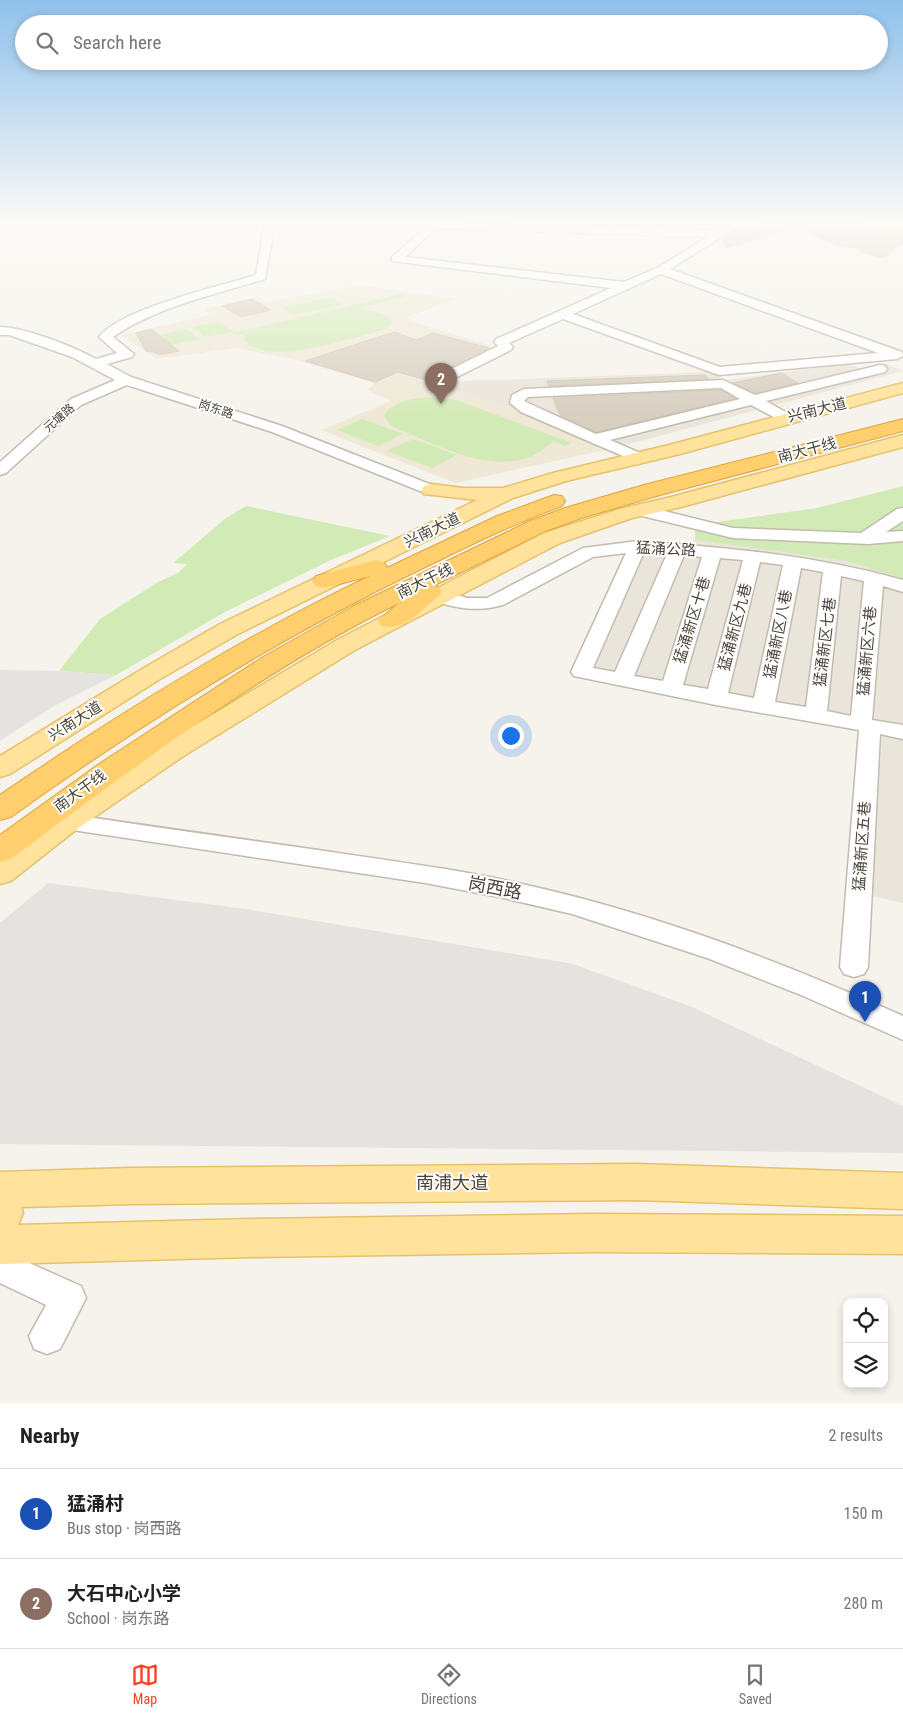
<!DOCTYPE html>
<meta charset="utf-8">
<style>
body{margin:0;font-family:"Roboto Condensed","Noto Sans SC",sans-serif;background:#f6f6f6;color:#222}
.controls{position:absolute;right:15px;bottom:15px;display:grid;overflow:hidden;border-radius:10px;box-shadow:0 2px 8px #0003}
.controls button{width:45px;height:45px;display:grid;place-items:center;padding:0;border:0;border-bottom:1px solid #e0e0e0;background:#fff;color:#222;font:25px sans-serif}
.you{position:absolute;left:510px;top:735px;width:18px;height:18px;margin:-12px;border:4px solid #fff;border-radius:50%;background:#1a73e8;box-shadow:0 0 0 8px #1a73e833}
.badge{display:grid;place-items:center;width:32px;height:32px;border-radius:50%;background:#fc3f1d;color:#fff;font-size:16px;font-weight:700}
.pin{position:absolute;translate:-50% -41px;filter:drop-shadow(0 1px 2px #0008)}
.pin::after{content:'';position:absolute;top:26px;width:18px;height:15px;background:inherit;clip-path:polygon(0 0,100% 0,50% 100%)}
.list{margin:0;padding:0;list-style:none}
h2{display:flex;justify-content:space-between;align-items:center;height:65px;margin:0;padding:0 20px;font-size:21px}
h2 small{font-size:16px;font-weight:400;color:#767676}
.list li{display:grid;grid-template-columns:32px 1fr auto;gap:15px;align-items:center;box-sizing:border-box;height:90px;padding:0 20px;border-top:1px solid #e0e0e0}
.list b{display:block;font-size:19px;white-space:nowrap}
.list p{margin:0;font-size:16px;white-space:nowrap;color:#767676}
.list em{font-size:16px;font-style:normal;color:#767676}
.icon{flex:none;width:28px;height:28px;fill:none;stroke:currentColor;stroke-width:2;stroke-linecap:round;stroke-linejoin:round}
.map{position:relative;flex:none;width:903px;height:1403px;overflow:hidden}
.search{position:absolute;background:#fff;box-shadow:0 2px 8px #0003;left:15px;right:15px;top:15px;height:55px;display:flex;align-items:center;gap:12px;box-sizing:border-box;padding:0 18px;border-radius:28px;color:#767676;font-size:19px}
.sheet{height:245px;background:#fff}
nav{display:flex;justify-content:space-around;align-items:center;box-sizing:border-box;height:70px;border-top:1px solid #e0e0e0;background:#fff;font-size:14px;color:#767676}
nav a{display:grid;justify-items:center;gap:2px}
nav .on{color:#fc3f1d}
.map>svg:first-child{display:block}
</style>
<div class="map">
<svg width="903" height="1403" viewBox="0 0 903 1403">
<rect width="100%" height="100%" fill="#f6f3ec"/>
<!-- residential -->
<path fill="#eae5da" d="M847,364L863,369L887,364L903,371L614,448L510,408L445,387L465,381L708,372L726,380Z
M695,540L846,561L903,579V903L871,896L883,724L587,671L640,555Z"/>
<!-- education -->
<path fill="#efe8d6" d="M359,285L456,299L407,317L417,323L497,348L430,382L510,408L614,448L455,483L321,430L391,401L368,390L374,383L297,360L237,348L156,359L121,335L210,315L205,309L257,297L268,302Z"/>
<!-- green -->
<path fill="#d2eab5" d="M401,294L407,296L357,308L383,314L391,319L392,324L385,329C355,337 267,368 244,340L245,334L236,335L232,333Z
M331,297L344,304L294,315L281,308Z
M218,322L233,332L205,337L192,327Z
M186,329L200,339L172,345L159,335Z
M430,397L453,399L572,443L565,446L553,441C508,487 439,445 391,426L384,416C393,400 413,399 430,397Z
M362,419L403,434L378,446L337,430Z
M413,439L457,455L432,468L387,451Z
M903,486V579L846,561L695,540V525L817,508Z
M246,506L390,536L331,560L225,612L116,675L59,671L100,619L158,582L178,573L187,564L173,563L226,518Z"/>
<!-- parking -->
<path fill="#e5e3e0" d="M662,222H732L713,231L649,228Z
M0,670L59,671L116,675L52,707L0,741Z
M48,883L245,909L573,964L692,1007L903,1106V1153L0,1144V923Z"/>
<!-- building -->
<path fill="#d8cfc1" stroke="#d3c7b4" d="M766,222H854L903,232V243L883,258L861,252L860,249L835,245L798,227L726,248L723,238L735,231Z
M252,299L271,310L241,317L223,306Z
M151,329L179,351L160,355L154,352L146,351L136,333Z
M394,332L417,340L433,333L489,348L426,380L398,372L375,382L305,361Z
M781,373L798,383L755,393L733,383Z
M705,375L709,379L549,386L547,381Z
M721,390L735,398L596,432L560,415L553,398Z"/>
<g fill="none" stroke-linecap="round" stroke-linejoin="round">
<!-- minor casing -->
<g stroke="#c2bbae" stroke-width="3">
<path id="minor" d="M265,222H275L265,279C214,295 158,306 113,337L134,354L132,357L107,364L131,377L282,426L437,487L439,490L437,493H425L272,432L127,385L81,405L6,473L0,475V462L71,399L115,380L72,357L9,335H0V327C25,327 74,347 96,359L117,353L99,337C120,309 220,286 256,275Z
M388,222L638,227L718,231L734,222H746L670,269L902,352L903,356L897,359L719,375L563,319L509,343L513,347L511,350L439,386H429L427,383L429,380L498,346L494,342L496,339L611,288L392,261V257L427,226L393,225ZM436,228L708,237L657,268L624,282L405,257ZM661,274L878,353L720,367L573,314Z
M880,365L885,366L887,369L885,372L766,401L791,415L793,418L791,421H781L751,405L610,440L645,455L647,458L645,461L639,463L521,412L510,403L512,395L524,389L723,380L755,395ZM721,388L740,399L596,434L524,401L528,397Z
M640,505L733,528L861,533L897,509L903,508V521L886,532L903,531V541L868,544L733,538L634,514L632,510L634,506Z
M638,541C730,548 813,555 903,580V592L883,586L872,720L903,725V739L880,734L868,967L864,974L854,977L844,974L840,967L859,730L716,705L574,676L571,672L626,553L593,557L503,605C477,612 457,609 432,600L430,596L432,592L439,590L467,598H487L583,548ZM644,552L667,554L615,672L593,668ZM684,555L702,557L663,681L634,676ZM720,558L743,560L708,689L683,685ZM760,562L783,565L754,698L728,693ZM801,568L823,572L806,707L775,702ZM841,576L864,581L851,716L827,711Z
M67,814C153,827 239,839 325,851C391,861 457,869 522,884C654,913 780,961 903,1016V1040L801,995L707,958L572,914L499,897L425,883L59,828L55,822L59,816Z
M0,1250L81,1286L86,1298L60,1349L47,1354L34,1349L29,1336L46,1305L0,1283Z"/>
</g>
<!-- major casing -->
<g stroke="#e6c16a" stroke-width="3">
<path id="major" d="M877,222H903V230L879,225Z
M903,383V393L680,454L566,481L513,498L238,634L160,679L10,774L0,777V756L142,669L220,624L477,500L424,494L421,490L424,486L431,484L463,488H503L553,473L669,445Z
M903,435V447L681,507L632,518L560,543L355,650L185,755L77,829L11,881L0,884V857L57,815L165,743L337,640L544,533L620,509L671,497Z
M637,1164L903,1173V1209L637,1200L131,1204L21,1207L23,1213L18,1225L250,1219L593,1214L903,1216V1254L593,1252L250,1257L0,1264V1172L131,1168Z"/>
</g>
<!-- highway casing -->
<g stroke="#e0a43c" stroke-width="2">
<path id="highway" d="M903,419V431L660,495L581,518L546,531L435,585L442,591L439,596C422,609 404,632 382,626L378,621L399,603C261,671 134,767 11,859L0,862V835L99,764L263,657L352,607L530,521L565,508L644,485Z
M554,495L562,496L565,501L562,506C512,524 465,548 417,571C274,641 140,724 11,817L0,820V795C118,714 240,638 370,576L324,588L316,586L312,581L316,576L376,560L384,562L387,568L497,516Z"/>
</g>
<!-- minor -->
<use href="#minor" fill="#fff" fill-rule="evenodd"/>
<!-- major -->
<use href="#major" fill="#ffe39c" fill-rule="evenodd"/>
<!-- highway -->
<use href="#highway" fill="#ffcf6e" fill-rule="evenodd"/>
</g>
<!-- sky -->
<linearGradient id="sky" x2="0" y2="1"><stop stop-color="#8fc1ec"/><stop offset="0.53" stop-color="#fbfaf6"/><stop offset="1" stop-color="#fbfaf6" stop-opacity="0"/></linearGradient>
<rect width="903" height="418" fill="url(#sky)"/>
<g text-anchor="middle" stroke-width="4" stroke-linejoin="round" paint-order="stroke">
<!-- far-street labels -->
<g font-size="12" fill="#4b4439" stroke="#fff">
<text transform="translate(216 409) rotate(18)" y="4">岗东路</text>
<text transform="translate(59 418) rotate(-41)" y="4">元塘路</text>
</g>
<!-- street labels -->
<g font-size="15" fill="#4b4439" stroke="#fff">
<text transform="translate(817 410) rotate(-14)" y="5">兴南大道</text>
<text transform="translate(807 450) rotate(-15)" y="5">南大干线</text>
<text transform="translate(432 530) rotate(-26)" y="5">兴南大道</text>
<text transform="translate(666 549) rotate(3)" y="5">猛涌公路</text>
<text transform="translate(425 581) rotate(-26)" y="5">南大干线</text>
<text transform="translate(692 620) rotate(-73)" y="5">猛涌新区十巷</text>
<text transform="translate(735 627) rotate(-75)" y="5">猛涌新区九巷</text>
<text transform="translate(778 634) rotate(-79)" y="5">猛涌新区八巷</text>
<text transform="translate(825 642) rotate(-83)" y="5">猛涌新区七巷</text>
<text transform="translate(867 651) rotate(-85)" y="5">猛涌新区六巷</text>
<text transform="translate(75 721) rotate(-32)" y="5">兴南大道</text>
<text transform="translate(80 791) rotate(-36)" y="5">南大干线</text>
<text transform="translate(862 846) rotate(-86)" y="5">猛涌新区五巷</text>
</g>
<!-- near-street labels -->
<g font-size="18" fill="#4b4439" stroke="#fff">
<text transform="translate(495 888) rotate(11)" y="6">岗西路</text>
<text x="452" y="1189">南浦大道</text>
</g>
</g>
</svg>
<div class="controls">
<button><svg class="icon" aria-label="locate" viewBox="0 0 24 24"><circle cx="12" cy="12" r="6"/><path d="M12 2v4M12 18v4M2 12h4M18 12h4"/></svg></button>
<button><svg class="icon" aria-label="layers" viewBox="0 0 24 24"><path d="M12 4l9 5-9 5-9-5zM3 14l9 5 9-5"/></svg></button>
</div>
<div class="you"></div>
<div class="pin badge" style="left:865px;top:1022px;background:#1a4fb4">1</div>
<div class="pin badge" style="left:441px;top:404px;background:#8d6e63">2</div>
<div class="search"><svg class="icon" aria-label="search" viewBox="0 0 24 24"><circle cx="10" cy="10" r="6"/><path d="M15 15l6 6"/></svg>Search here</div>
</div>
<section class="sheet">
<h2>Nearby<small>2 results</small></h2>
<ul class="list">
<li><span class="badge" style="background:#1a4fb4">1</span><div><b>猛涌村</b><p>Bus stop · 岗西路</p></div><em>150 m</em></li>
<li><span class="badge" style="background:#8d6e63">2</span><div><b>大石中心小学</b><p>School · 岗东路</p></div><em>280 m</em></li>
</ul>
</section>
<nav>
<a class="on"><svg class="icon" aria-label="map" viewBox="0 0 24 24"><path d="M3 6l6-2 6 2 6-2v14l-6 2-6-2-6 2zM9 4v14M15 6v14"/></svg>Map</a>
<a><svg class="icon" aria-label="directions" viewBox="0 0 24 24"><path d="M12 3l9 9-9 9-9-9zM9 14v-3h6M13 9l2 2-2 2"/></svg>Directions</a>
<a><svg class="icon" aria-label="saved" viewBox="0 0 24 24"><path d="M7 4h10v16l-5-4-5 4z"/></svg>Saved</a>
</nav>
